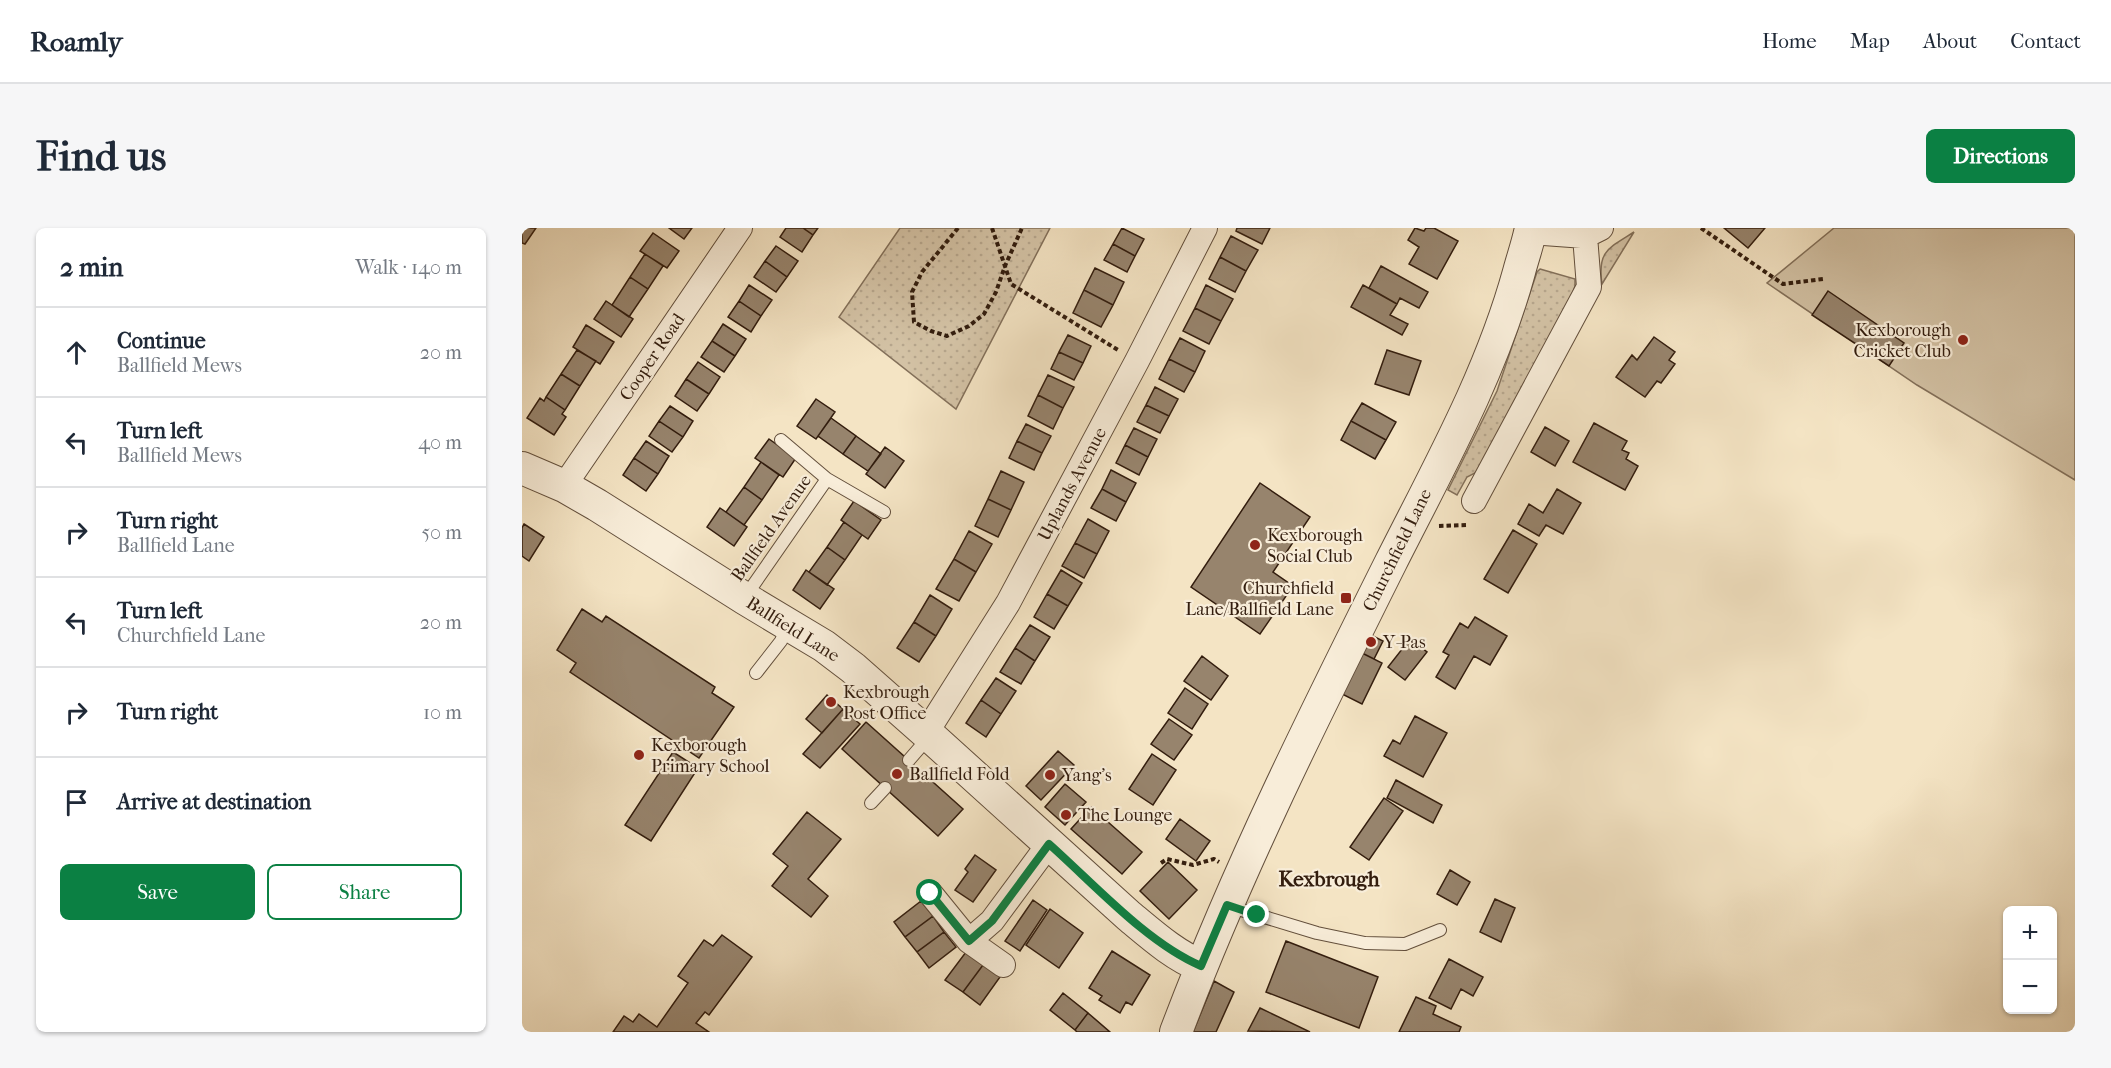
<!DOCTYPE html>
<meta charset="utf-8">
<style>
body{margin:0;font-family:"IM FELL French Canon",serif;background:#f6f6f7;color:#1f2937}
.controls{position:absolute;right:18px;bottom:18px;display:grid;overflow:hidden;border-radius:9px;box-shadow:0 2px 4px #0004}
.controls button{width:54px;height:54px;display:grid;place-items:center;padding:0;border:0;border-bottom:2px solid #e0e1e3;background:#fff;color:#1f2937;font:30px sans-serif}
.stop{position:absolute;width:18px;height:18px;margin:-14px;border:4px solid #0b8043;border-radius:50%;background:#fff}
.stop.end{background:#0b8043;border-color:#fff;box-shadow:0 2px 6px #0008}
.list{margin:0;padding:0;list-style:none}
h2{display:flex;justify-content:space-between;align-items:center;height:78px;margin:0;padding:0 24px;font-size:26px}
h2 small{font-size:20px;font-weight:400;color:#747a83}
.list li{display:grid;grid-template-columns:39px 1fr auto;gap:18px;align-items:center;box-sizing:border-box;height:90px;padding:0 24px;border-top:2px solid #e0e1e3}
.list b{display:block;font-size:22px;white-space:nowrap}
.list p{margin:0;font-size:20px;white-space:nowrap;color:#747a83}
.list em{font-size:20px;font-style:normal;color:#747a83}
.actions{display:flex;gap:12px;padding:18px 24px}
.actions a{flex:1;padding:14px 0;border:2px solid #0b8043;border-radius:9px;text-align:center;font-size:21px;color:#0b8043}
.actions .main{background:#0b8043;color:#fff}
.icon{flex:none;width:33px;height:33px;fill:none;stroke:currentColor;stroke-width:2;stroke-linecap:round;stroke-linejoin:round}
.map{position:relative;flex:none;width:1553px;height:804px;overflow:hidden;border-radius:9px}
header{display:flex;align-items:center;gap:36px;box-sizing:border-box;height:84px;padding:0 30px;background:#fff;border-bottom:2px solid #e0e1e3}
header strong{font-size:28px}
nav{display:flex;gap:33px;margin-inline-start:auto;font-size:21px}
.intro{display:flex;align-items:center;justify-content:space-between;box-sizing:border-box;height:144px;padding:0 36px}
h1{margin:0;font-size:42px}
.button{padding:15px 27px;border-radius:9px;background:#0b8043;color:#fff;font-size:21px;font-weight:700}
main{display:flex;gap:36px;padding:0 36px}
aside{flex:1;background:#fff;border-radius:9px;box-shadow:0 2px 4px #0004}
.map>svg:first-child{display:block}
</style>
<header>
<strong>Roamly</strong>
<nav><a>Home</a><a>Map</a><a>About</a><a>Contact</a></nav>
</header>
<div class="intro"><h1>Find us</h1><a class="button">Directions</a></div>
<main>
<aside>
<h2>2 min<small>Walk · 140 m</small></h2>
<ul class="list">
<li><svg class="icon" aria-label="ahead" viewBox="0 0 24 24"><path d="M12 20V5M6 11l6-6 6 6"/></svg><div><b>Continue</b><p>Ballfield Mews</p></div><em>20 m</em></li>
<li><svg class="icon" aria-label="left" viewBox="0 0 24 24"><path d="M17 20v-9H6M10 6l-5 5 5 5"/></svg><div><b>Turn left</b><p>Ballfield Mews</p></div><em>40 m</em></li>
<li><svg class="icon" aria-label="right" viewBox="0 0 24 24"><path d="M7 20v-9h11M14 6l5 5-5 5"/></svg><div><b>Turn right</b><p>Ballfield Lane</p></div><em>50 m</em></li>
<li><svg class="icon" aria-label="left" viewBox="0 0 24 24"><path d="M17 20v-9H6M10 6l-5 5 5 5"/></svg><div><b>Turn left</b><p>Churchfield Lane</p></div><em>20 m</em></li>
<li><svg class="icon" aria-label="right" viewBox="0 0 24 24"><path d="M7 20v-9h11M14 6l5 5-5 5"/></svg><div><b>Turn right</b></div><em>10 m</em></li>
<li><svg class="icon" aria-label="arrive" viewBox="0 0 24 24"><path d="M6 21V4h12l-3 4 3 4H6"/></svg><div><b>Arrive at destination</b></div></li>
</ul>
<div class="actions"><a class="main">Save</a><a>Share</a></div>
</aside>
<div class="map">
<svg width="1553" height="804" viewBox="0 0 1553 804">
<defs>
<pattern id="green-dots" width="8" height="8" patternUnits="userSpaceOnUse" patternTransform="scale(1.5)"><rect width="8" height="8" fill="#d3c2a5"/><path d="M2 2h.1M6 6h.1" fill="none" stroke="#b6a68d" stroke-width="1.8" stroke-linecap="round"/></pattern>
</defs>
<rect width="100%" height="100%" fill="#f4e4c4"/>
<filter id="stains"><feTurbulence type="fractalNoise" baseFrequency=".00333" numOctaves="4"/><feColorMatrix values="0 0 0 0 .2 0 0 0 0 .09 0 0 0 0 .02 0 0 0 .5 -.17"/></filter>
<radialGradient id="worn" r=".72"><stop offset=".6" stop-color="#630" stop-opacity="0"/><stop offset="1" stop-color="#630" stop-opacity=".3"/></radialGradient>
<!-- green -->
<path fill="url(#green-dots)" stroke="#83705a" stroke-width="1.5" d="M378,0H528L434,181L317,89Z
M1112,4L1080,56C1075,23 1087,20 1112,4Z
M1018,41L1053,51V58L1050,67L955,244L945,249L935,267L926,262L975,163L1015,44Z"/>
<!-- pitch -->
<path fill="#d3c2a5" stroke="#83705a" stroke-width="1.5" d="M1312,0H1553V252L1395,157L1245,55Z"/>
<!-- building -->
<path fill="#97846d" stroke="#331d0e" stroke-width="1.5" d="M0,0H14L3,16L0,15Z
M147,0H170L162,11Z
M264,0H281L291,7L280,24L258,9Z
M281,0H296L291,7Z
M600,0L622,11L613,28L591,16Z
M715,0H748L740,16L714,3Z
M893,0L902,3L904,0H912L936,13L915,51L887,36L897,19L886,12Z
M1202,0H1243L1226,20Z
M131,5L157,23L145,40L118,23Z
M709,8L736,22L724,43L698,29Z
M591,16L613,28L605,44L582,32Z
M254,18L276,33L265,49L243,33Z
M123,26L141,38L126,61L108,49Z
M698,29L724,43L713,64L687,51Z
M243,33L265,49L254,64L232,49Z
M859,38L906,64L897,80L878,70L875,76L847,60Z
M573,40L602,54L591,77L562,62Z
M108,49L126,61L107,89L90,77Z
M227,57L250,72L239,88L217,73Z
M684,57L711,71L699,93L673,80Z
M841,57L875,76L868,87L886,96L880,107L829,79Z
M562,62L591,77L579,99L551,85Z
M1306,63L1382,115L1367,138L1290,87Z
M84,73L111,91L99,109L72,91Z
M217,73L239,88L229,104L206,89Z
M673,80L699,93L687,116L661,103Z
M201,96L224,111L213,128L190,113Z
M64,97L92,114L78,136L51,119Z
M546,107L569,118L561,135L537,124Z
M1132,109L1153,124L1147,132L1153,136L1139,155L1135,153L1123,169L1094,149L1110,127L1115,132Z
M658,110L683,123L673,144L647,131Z
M190,113L213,128L202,144L179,129Z
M55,122L74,133L58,158L39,146Z
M865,122L899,133L887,167L853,156Z
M537,124L561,135L552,152L529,141Z
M647,131L673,144L662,164L637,151Z
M176,134L198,149L187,166L164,151Z
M39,146L58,158L43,182L24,169Z
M526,147L552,159L541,180L516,167Z
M164,151L187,166L175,183L153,168Z
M633,159L656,171L647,188L624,177Z
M516,167L541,180L531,201L506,188Z
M24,169L43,182L40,186L44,189L32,207L5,190L18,170L22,173Z
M294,171L313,184L294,211L275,198Z
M840,175L874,194L864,212L829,193Z
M624,177L647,188L638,205L615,194Z
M148,178L171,193L161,209L137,193Z
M309,190L334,208L321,226L296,208Z
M137,193L161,209L150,224L127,208Z
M829,193L864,212L853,231L819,212Z
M1072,195L1105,213L1100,222L1107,225L1104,231L1116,238L1103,262L1051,234Z
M504,196L529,208L520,225L495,213Z
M1023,199L1047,213L1033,238L1009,224Z
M612,200L635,211L626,229L603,217Z
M334,208L359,226L346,243L321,226Z
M247,211L274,230L261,249L233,230Z
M124,213L147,228L136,246L112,230Z
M495,213L520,225L512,242L487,230Z
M603,217L626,229L617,247L594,235Z
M363,219L382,233L363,260L344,246Z
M112,230L136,246L124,263L101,247Z
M239,234L257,247L240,272L222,259Z
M589,242L614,255L604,274L580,261Z
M479,243L502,254L489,282L466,271Z
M738,255L788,289L751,344L771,358L738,406L669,359Z
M222,259L240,272L222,297L204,284Z
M580,261L604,274L594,293L569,280Z
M1035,261L1059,275L1041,306L1024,297L1017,308L996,296L1007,276L1021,285Z
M466,271L489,282L476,309L453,298Z
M332,273L359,292L346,311L319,292Z
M198,280L225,299L212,318L185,299Z
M566,291L587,303L575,326L553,315Z
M322,294L340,307L323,332L305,319Z
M2,296L22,309L7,333L0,328V300Z
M991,302L1015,316L986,365L962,351Z
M447,303L470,316L454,344L432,331Z
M553,315L575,326L562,350L540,338Z
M305,319L323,332L305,357L287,344Z
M432,331L454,344L437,373L414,361Z
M284,342L312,361L298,381L271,362Z
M539,342L560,355L546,378L525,366Z
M525,366L546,378L532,401L512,389Z
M408,367L430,381L414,408L392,394Z
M60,381L80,394L84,388L193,459L190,465L212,479L177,530L48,444L54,435L35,422Z
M953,389L985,408L968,437L952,428L933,461L914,449L927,427L921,424L938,395L946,400Z
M392,394L414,408L397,434L375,420Z
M508,397L528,409L513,433L493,420Z
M845,405L861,413L852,431L836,423Z
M888,411L905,424L883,452L866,439Z
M493,420L513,433L499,456L478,444Z
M836,423L860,435L840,476L816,464Z
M680,428L706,448L689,472L662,453Z
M474,450L494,463L479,486L459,472Z
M663,460L686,476L670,501L646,485Z
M305,467L321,481L300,505L284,491Z
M459,472L479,486L464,509L444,495Z
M321,481L338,496L298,540L281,526Z
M893,488L925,505L901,549L862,528L871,512L878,516Z
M647,491L670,507L652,532L629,516Z
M344,494L441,581L416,608L320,521Z
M536,523L552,537L519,572L504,558Z
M151,524L176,540L129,613L103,597Z
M630,526L654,542L631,577L607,561Z
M874,552L920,577L911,595L865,570Z
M543,556L564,574L543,597L523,579Z
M862,570L881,583L847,632L828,619Z
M569,579L620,624L600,646L549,601Z
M285,584L319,611L286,651L306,668L289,689L250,658L266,638L251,626Z
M658,591L688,613L674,633L644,611Z
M453,627L474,642L451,674L433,662L446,644L443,641Z
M646,634L675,662L647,691L618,663Z
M928,642L948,654L935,677L915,666Z
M973,671L993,680L979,714L958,704Z
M511,672L525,682L498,723L483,713Z
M399,673L411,688L383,709L372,694Z
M528,681L561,705L537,740L504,717Z
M411,688L422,704L395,724L383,709Z
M422,704L434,719L407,740L395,724Z
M200,707L230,729L187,787L183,784L174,795L187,804H91L102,788L111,794L117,786L135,799L166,755L156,748L182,712L191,718Z
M764,713L856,749L837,800L744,764Z
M590,723L628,747L610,777L604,774L598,785L577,772L580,768L567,760Z
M444,724L461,737L441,764L423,752Z
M927,731L961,749L951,768L939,761L929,781L907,770Z
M461,737L478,749L458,777L441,764Z
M692,753L712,764L694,804H671Z
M541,765L566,785L553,802L528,782Z
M894,769L914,778L911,786L939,799L937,804H877Z
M738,780L788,804L726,803Z
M566,785L588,804H555L553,802Z"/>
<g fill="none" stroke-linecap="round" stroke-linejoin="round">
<!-- service casing -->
<g stroke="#634f3c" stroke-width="14">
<path id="service" d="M259,212L305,251L362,284
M223,369L305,251
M234,445L259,413L266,397
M387,532L407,509
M349,575L363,560
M706,678L795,705L843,715L883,716L918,702"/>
</g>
<!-- minor casing -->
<g stroke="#634f3c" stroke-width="26">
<path id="minor" d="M1008,4L1063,8L1079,0
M42,258L218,0
M952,273L1067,59L1063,8
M404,505L486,375L615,133L683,0
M408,665L447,713L481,737
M447,713L470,693L527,616"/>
</g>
<!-- tertiary casing -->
<g stroke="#634f3c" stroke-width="34">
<path id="tertiary" d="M0,240L42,258L75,277L222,370L302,418L331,440L408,508L607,688C630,707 652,727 679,738
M654,804C715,642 792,488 869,334C917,239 969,146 997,44C1001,29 1006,15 1009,0"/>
</g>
<!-- path -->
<path stroke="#331d0e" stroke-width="4" stroke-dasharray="4.5 3" stroke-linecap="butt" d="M436,0L400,44L390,64L392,94L409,103L425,108L447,98L462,86L474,64L483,38L500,0
M470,0L489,56L596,122
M1179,0L1261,56L1301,51
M917,298L945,297
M639,635L645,631L671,637L692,631L697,634"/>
<!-- service -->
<use href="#service" stroke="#f8edd9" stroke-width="12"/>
<!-- minor -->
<use href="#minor" stroke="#f8edd9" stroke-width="24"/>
<!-- tertiary -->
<use href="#tertiary" stroke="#f8edd9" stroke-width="32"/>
</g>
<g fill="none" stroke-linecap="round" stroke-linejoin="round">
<!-- route -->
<path stroke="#0b8043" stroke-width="8" d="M408,665L447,713L470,693L527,616C572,656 625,715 679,738L705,677L735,687"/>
</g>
<!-- markers -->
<g fill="#8f2418" stroke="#f8edd9" stroke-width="2">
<circle cx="1441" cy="112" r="6"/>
<circle cx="733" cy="317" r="6"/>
<rect x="818" y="364" width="12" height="12" rx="3"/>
<circle cx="849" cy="414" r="6"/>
<circle cx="309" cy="474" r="6"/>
<circle cx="117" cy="527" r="6"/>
<circle cx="375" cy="546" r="6"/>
<circle cx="528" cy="547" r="6"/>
<circle cx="544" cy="587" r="6"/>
</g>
<g text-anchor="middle" stroke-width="4.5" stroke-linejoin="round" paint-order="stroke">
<!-- poi labels -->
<g font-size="18" fill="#331d0e" stroke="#f8edd9" text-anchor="start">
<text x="1429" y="108" text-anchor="end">Kexborough<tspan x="1429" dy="21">Cricket Club</tspan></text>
<text x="745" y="313">Kexborough<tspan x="745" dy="21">Social Club</tspan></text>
<text x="812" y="366" text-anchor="end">Churchfield<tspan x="812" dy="21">Lane/Ballfield Lane</tspan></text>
<text x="861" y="420">Y-Pas</text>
<text x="321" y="470">Kexbrough<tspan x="321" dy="21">Post Office</tspan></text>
<text x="129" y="523">Kexborough<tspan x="129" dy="21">Primary School</tspan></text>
<text x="387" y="552">Ballfield Fold</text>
<text x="540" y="553">Yang's</text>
<text x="556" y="593">The Lounge</text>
</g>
<!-- street labels -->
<g font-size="18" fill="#331d0e" stroke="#f8edd9">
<text transform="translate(130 129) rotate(-56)" y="6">Cooper Road</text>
<text transform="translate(550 256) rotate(-62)" y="6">Uplands Avenue</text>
<text transform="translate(249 300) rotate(-55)" y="6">Ballfield Avenue</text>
<text transform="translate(875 322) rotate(-64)" y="6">Churchfield Lane</text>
<text transform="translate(271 401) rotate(32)" y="6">Ballfield Lane</text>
</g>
<!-- quarter labels -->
<g font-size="21" font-weight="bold" fill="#331d0e" stroke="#f8edd9">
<text x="807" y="658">Kexbrough</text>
</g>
</g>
<rect width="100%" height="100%" filter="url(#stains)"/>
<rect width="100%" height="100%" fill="url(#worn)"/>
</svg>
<div class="controls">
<button>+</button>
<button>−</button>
</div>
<div class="stop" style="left:408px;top:665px"></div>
<div class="stop end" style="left:735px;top:687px"></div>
</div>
</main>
